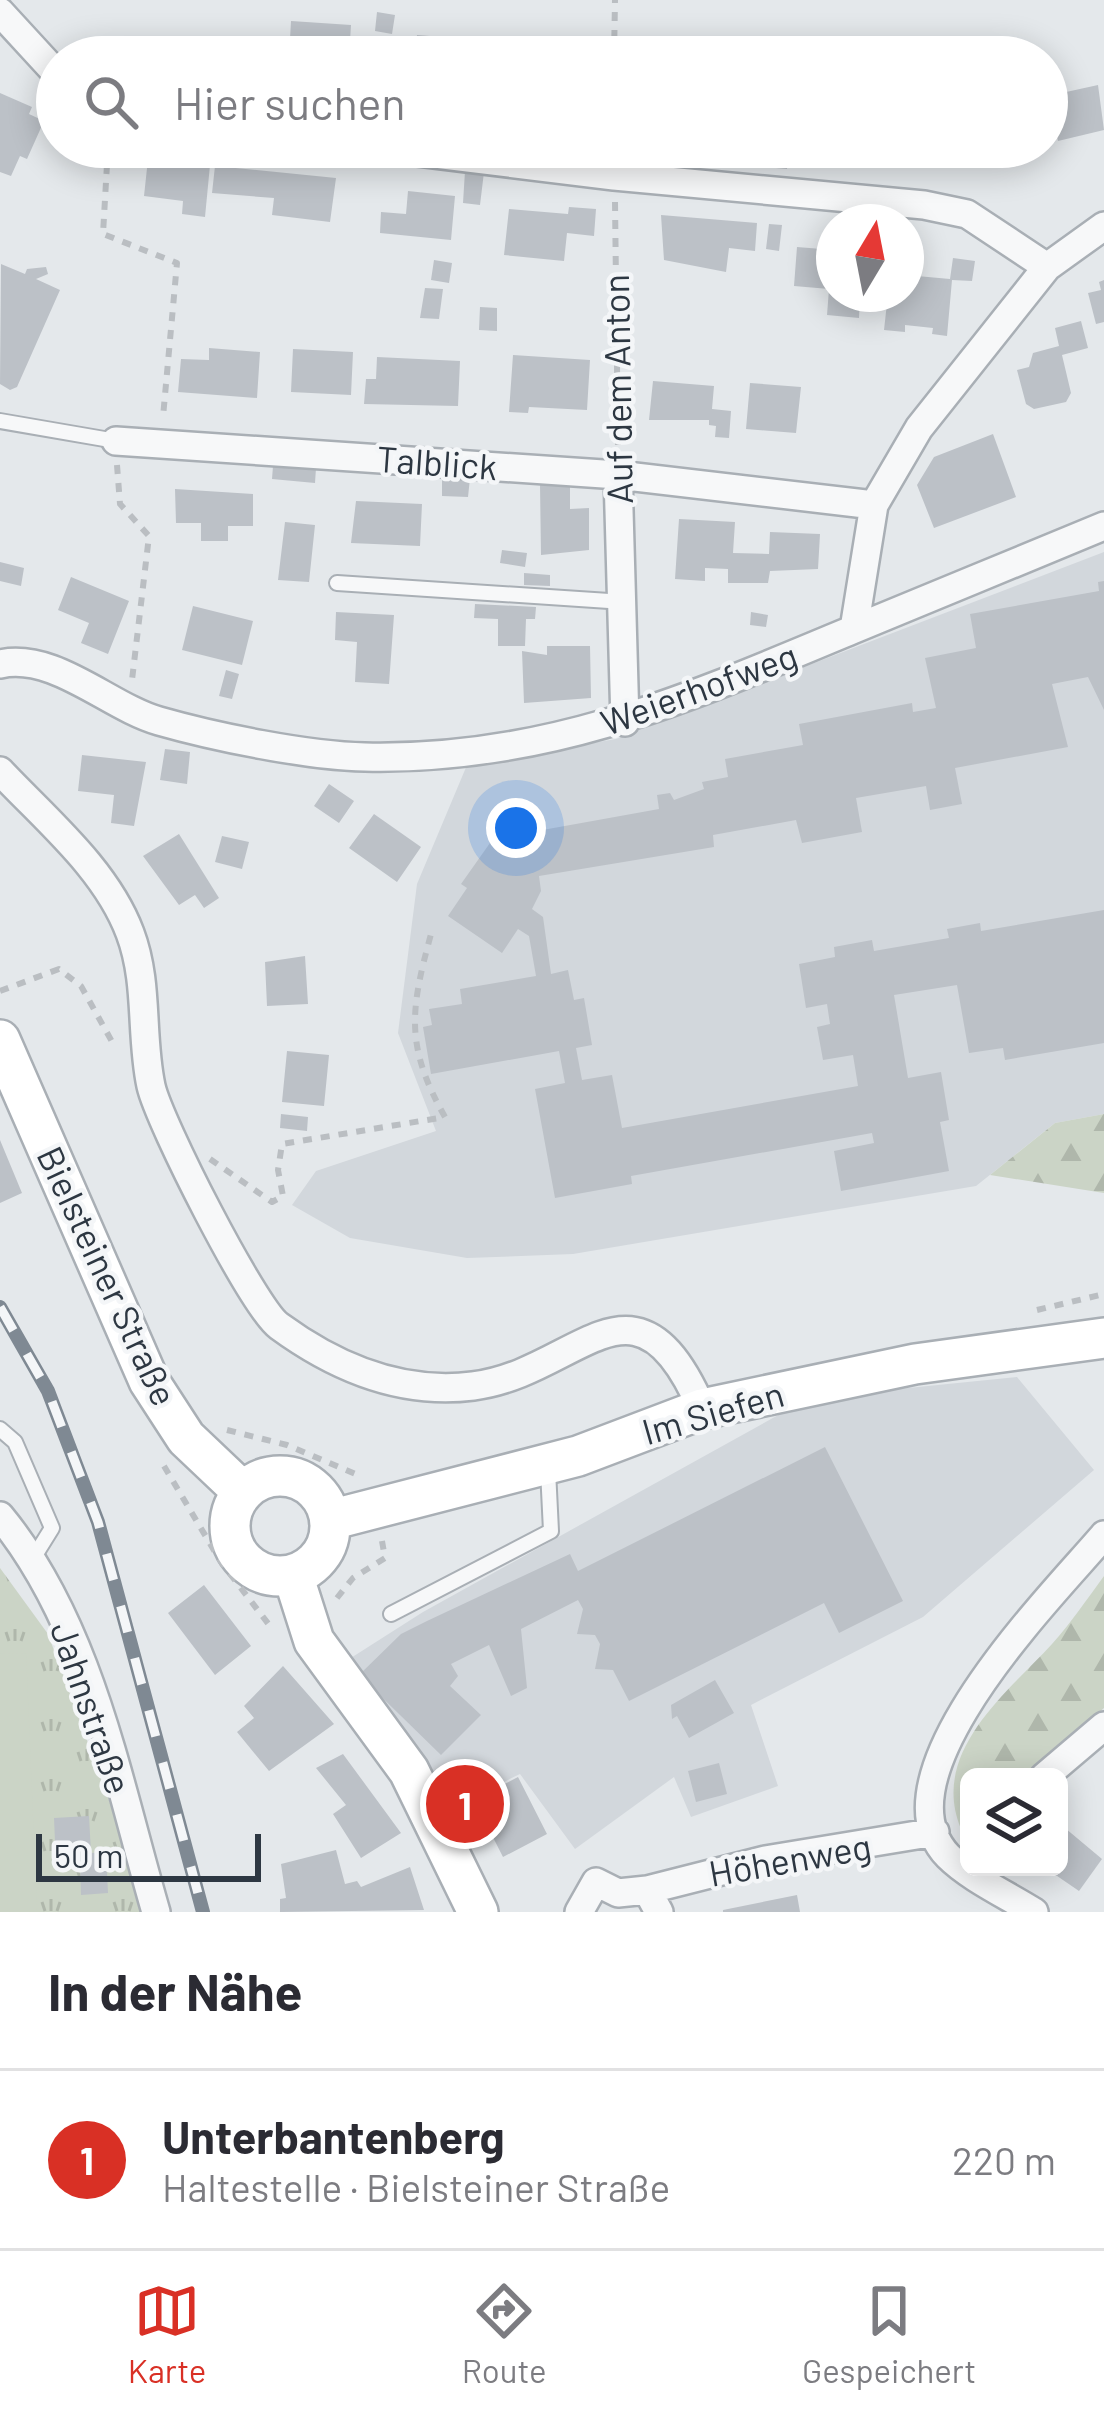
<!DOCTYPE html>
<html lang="de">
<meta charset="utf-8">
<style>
body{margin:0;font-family:Barlow,sans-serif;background:#f7f7f7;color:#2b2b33}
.controls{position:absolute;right:36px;bottom:36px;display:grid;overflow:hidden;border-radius:18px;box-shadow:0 6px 30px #0003}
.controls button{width:108px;height:108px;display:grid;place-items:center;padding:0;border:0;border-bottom:3px solid #e1e1e2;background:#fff;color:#2b2b33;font:60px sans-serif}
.compass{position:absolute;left:816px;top:204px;width:108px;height:108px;border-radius:50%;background:#fff;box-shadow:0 6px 30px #0003;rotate:10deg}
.scale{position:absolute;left:36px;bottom:30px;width:225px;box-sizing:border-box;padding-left:12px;border:6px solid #2d3742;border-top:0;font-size:33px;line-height:42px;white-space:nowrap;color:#2d3742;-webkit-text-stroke:9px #f4f6f8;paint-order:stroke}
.you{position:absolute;left:516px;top:828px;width:42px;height:42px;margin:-30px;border:9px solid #fff;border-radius:50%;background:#1a73e8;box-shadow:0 0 0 18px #1a73e833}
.badge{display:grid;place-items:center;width:78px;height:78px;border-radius:50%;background:#d93025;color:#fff;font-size:39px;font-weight:700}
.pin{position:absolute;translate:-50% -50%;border:6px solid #fff;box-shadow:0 3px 12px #0006}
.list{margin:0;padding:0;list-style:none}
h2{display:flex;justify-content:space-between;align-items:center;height:156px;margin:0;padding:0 48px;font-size:51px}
h2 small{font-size:39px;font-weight:400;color:#7c7c81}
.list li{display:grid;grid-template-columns:78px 1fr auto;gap:36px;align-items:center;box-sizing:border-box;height:180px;padding:0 48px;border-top:3px solid #e1e1e2}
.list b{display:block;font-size:45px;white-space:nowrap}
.list p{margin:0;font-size:39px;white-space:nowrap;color:#7c7c81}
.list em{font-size:39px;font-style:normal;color:#7c7c81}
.icon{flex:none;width:66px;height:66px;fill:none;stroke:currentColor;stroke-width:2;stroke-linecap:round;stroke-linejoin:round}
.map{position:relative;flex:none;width:1104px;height:1912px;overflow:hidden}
.search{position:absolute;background:#fff;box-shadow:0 6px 30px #0003;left:36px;right:36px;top:36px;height:132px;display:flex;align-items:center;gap:30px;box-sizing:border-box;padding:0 42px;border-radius:66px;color:#7c7c81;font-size:45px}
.sheet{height:336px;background:#fff}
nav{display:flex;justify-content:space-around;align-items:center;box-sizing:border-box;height:168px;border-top:3px solid #e1e1e2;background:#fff;font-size:33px;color:#7c7c81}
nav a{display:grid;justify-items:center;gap:6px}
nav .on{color:#d93025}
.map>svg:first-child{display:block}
</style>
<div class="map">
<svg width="1104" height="1912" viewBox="0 0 1104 1912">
<defs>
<pattern id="grass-tufts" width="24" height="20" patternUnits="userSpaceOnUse" patternTransform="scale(3)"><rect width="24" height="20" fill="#cbd4c6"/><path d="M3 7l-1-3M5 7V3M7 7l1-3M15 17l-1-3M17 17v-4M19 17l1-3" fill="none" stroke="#afb7ab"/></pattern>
<pattern id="forest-firs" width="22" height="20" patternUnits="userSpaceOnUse" patternTransform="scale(3)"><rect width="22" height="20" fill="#cbd4c6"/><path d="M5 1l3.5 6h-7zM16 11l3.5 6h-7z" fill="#afb7ab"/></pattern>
</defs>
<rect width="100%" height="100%" fill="#e4e8eb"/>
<!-- built -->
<path fill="#d2d7dc" d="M1104,552V1114L1055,1123L976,1186L573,1254L467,1258L350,1238L292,1205L316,1171L436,1131L398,1033L417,884L467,765L616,739Z
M1017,1377L1094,1470L923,1617L751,1705L778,1786L691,1817L674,1777L575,1849L520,1774L434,1816L343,1663L423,1612L809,1398Z"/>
<!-- grass -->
<path fill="url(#grass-tufts)" d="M0,1568L48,1634L150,1912H0Z"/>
<!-- forest -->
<path fill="url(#forest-firs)" d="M1104,1114V1193L990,1175L1055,1123Z
M1104,1576V1708L1027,1777H969V1823L961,1829C929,1752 1007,1693 1052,1644C1071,1623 1087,1599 1104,1576Z"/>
<!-- pitch -->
<path fill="#cbd4c6" d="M26,1653L37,1912H0V1654Z"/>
<!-- building -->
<path fill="#bcc1c7" d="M377,12L395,15L392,34L375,31Z
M291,21L351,25L349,57H289Z
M417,35L468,39L474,57H406L416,48Z
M248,38L275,41L273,57H246Z
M1098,85L1104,130L1058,141L1048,96Z
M0,93L32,107L29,114L44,121L27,159L20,156L11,176L0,172Z
M694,147H789L787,169L693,161Z
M986,147H1019V149L1009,151L1011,160L989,165Z
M148,159L210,165L205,217L182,214L183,201L144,196Z
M215,166L336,178L330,222L272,215L274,198L212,193Z
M465,171L484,172L480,205L463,203Z
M408,191L455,196L451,240L380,233L381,212L406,214Z
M569,207L596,209L594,236L567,233L564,261L504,255L509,209L568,214Z
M661,215L757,223L755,251L729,248L726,272L664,260Z
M769,224L782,225L779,251L766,249Z
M797,247L834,250V294H860L859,318L827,315L829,289L794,286Z
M953,258L975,261L972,281L952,280L947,336L932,334L933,328L905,325V332L884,330L888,294H906V275L950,279Z
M434,260L452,263L449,283L431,280Z
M1,264L25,274L27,269L46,267L48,274L36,279L60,290L17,387L10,390L0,384Z
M1104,280V322L1096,324L1088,293L1101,290L1099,282Z
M425,288L443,289L439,319L420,318Z
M480,307L497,308V331L479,330Z
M1081,321L1088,348L1062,355L1071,393L1066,402L1034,409L1026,404L1017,370L1029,367L1033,353L1059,346L1055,328Z
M209,348L260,352L257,398L178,392L181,359L209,360Z
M293,349L353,352L351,395L291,392Z
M513,355L590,360L587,410L529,407L528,413L509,412Z
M377,357L460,361L458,406L364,404L366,379H376Z
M653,381L714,386L712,409L731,411L729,438L715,437L716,426L709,425V420H649Z
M750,383L801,387L796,433L746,429Z
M993,434L1016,497L934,528L917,485L934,457Z
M273,466L316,468L315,483L272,479Z
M442,477L470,478L468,497L442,496Z
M540,484L570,485V509L589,508V550L541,555Z
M175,489L253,494V526H228V541H201V523H176Z
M356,501L422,504L420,546L351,543Z
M679,519L735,522L733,553L769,554L770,532L820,534L818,569L770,571L768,583H728V569L705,568V581L675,579Z
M285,522L315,525L309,582L278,580Z
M502,550L527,553L525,567L500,563Z
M0,562L24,568L21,586L0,581Z
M524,573L550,575V586L524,585Z
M71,577L129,601L108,654L81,643L89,623L58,610Z
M1104,581V710L1088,677L1052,684L1068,747L955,768L962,804L930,810L926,786L856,798L862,832L802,843L796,820L713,835L714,847L539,876L541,891L532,909L543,917L551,974L568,970L574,1000L584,998L592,1045L576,1048L582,1080L612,1075L622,1128L858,1086L853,1055L823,1060L817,1027L830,1024L827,1004L806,1008L799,964L835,957L834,947L872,940L874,951L949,938L947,929L980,923L981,931L1104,910V1043L1005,1060L1003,1048L969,1053L957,985L894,995L908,1078L941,1072L949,1120L940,1122L949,1171L841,1191L834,1151L874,1143L872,1133L631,1176L632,1184L555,1198L535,1089L565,1083L559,1051L431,1074L423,1027L432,1025L429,1009L462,1004L460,989L536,976L529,936L518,929L502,953L448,916L467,888L461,884L490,843L496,847L504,837L659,809L657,795L670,793L674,800L704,789L702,782L728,777L725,759L803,745L799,724L912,703L913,712L936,708L925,658L976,648L970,614L1099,591L1098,582Z
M475,604L536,607L535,619H526L525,646H498V619L474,618Z
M193,606L253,621L242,665L182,650Z
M336,612L394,615L389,684L355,682L357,642L335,640Z
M751,612L768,615L766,627L750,625Z
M547,646H590L591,698L524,703L522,651L547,655Z
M226,670L239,674L232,699L219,696Z
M165,749L190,752L187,784L160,780Z
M82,755L146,762L134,826L111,823L114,795L78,791Z
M329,784L354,801L339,823L314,806Z
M374,814L421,847L397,882L349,848Z
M179,834L219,898L204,908L195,895L179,905L143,856Z
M222,836L249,842L242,869L215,862Z
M305,956L308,1004L267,1006L265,962Z
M287,1051L329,1055L324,1106L282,1102Z
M281,1114L308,1117L307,1131L280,1128Z
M0,1140L22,1193L0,1203Z
M825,1447L903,1601L839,1633L824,1603L629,1701L613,1670L595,1669L600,1644L595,1635L577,1634L583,1609L578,1600L521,1629L527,1688L511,1696L489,1645L451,1664L458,1676L450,1686L481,1715L441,1755L359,1675L401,1634L427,1621L570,1554L578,1571Z
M204,1585L251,1646L215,1675L168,1613Z
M283,1666L334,1724L269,1771L237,1732L254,1718L244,1706Z
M715,1680L734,1713L689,1738L677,1716L672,1719L671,1705Z
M343,1754L401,1833L361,1858L333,1814L346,1805L316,1768Z
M719,1763L727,1794L696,1802L688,1771Z
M518,1777L547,1834L503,1857L474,1800Z
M89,1816L91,1853L106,1852L108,1893L81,1895L80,1864L56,1865L54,1818Z
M1065,1828L1102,1859L1079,1891L1044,1867H1059V1837Z
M336,1850L345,1884L357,1881L361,1887L410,1867L424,1910L280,1912V1899L286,1898L281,1864Z
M797,1895L800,1912H723V1910Z"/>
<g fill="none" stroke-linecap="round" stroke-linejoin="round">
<!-- lane casing -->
<g stroke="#a9afb5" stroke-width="18">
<path id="lane" d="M0,421L116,441
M337,583L624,602
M0,1429L15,1442L52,1528L34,1557
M391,1614L551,1531L548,1470"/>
</g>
<!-- street casing -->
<g stroke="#a9afb5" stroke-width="32">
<path id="street" d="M0,12L57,74
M377,147L614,176L924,205L967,214L1047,267
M116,441L618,475L874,505
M618,475L625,722
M854,629L874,505L919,428L1047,267L1104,226
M0,664C55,652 109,707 159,721C215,737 308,756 365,757C547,761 689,698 852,630C936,595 1020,561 1104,526
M0,771C46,820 106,869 130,933C149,983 140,1035 151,1086C159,1122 253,1307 279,1326C335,1367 401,1395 473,1386C579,1373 635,1255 702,1409
M0,1516C90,1625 117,1779 156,1912
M1044,1777L1104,1726
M647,1890L765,1860L935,1832
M579,1912L596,1882L618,1893L647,1890L659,1912
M1034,1912C1007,1895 970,1878 948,1856C871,1776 1055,1593 1104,1535"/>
</g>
<!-- secondary casing -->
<g stroke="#a9afb5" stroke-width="44">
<path id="secondary" d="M0,1040L149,1381L186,1438L243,1492
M230 1526a50 50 0 1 1 100 0a50 50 0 1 1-100 0Z
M330,1520L578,1456L702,1409L915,1364L1104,1338
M293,1575L314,1641L409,1771L478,1912"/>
</g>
<!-- path -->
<path stroke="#babec2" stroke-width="6" stroke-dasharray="9 9" stroke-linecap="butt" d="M614,57L615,0
M108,147L103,234L177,263L163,417
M615,202L618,447
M117,465L120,504L149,536L132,680
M0,991L59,969L81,986L115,1047
M210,1159L272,1202L283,1196L278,1170L282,1144L445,1117C405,1046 410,1011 431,934
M1037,1310L1104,1294
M227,1430L287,1445L360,1476
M164,1466L221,1562L273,1630
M337,1598L353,1578L385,1558L382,1541"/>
<!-- lane -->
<use href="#lane" stroke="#f7f8f9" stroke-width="14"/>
<!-- street -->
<use href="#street" stroke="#f7f8f9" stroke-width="27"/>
<!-- secondary -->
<use href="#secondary" stroke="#fff" stroke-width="39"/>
<!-- rail casing -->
<g stroke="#7f8993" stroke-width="14">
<path id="rail" d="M0,1307L48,1391L98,1522L203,1912"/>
</g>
<!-- rail -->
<use href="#rail" stroke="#f4f6f8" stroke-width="9" stroke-dasharray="27" stroke-linecap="butt"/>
</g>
<g text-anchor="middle" stroke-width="9" stroke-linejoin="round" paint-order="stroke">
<!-- street labels -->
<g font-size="36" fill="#2d3742" stroke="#f4f6f8">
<text transform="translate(618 389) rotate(-91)" y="13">Auf dem Anton</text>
<text transform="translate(437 463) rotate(4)" y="13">Talblick</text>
<text transform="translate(699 689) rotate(-20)" y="13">Weierhofweg</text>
<text transform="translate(107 1276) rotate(65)" y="13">Bielsteiner Straße</text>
<text transform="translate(713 1413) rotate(-16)" y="13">Im Siefen</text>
<text transform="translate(91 1708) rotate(71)" y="13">Jahnstraße</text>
<text transform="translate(790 1860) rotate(-10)" y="13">Höhenweg</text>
</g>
</g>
</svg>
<div class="controls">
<button><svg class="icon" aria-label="layers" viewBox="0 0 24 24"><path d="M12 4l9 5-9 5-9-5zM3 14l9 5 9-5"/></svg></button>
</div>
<svg class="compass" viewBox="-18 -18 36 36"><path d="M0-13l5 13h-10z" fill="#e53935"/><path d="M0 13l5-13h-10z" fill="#7c7c81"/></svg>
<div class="scale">50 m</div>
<div class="you"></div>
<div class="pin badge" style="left:465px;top:1804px">1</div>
<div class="search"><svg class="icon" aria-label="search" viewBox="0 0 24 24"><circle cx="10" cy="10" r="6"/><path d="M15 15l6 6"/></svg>Hier suchen</div>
</div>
<section class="sheet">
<h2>In der Nähe<small></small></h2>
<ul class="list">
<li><span class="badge">1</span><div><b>Unterbantenberg</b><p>Haltestelle · Bielsteiner Straße</p></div><em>220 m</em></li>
</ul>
</section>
<nav>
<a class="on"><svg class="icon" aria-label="map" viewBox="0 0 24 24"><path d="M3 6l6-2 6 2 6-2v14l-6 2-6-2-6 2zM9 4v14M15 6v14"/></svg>Karte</a>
<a><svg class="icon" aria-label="directions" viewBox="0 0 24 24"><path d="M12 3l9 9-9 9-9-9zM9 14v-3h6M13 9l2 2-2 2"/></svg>Route</a>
<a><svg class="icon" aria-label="saved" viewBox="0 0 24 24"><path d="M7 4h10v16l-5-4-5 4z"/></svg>Gespeichert</a>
</nav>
